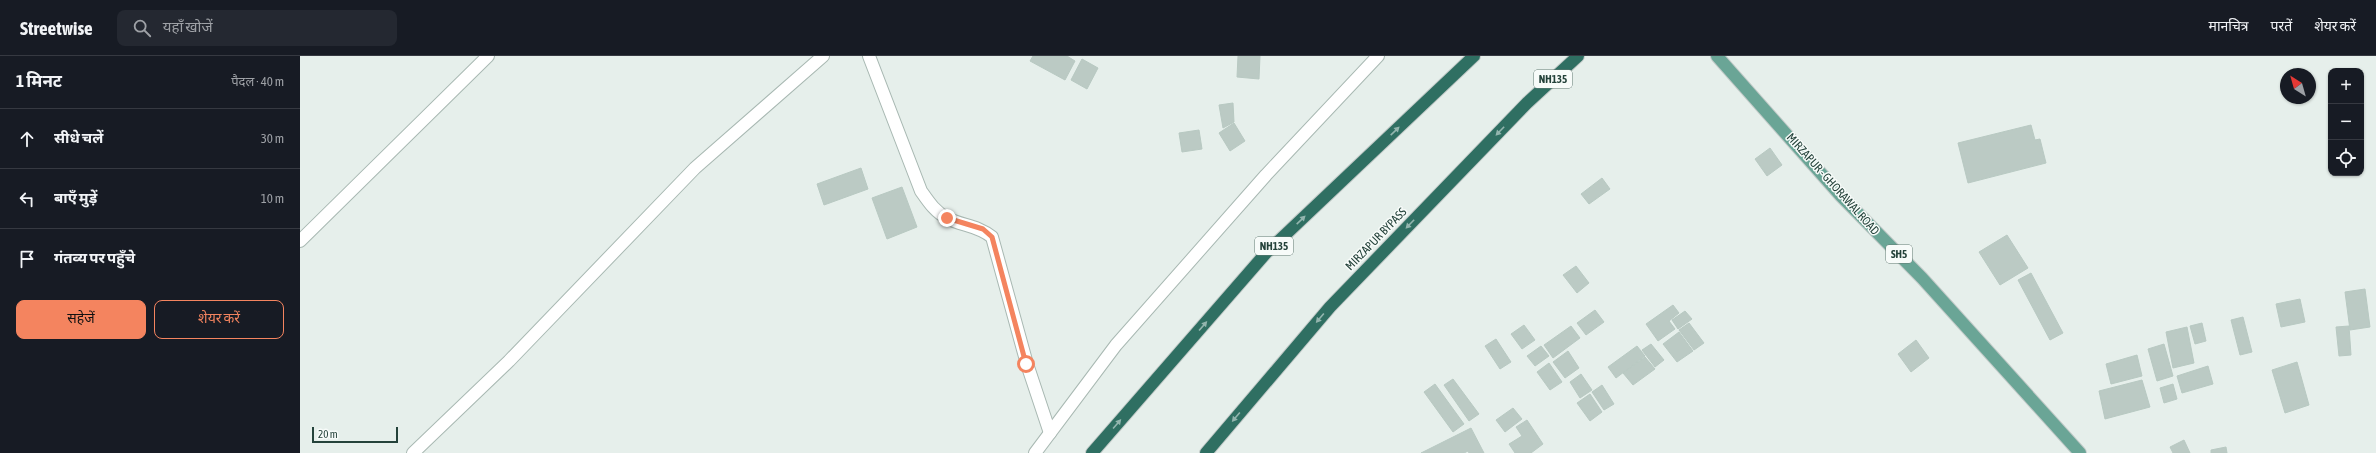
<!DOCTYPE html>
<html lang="hi">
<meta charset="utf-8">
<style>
body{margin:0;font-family:"Asap Condensed","Noto Sans Devanagari",sans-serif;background:#242831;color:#f1f3f6}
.controls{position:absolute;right:12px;top:12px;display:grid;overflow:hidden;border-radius:8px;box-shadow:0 1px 3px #0004}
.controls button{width:36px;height:36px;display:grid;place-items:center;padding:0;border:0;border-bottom:1px solid #363941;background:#171b24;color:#f1f3f6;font:20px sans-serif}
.compass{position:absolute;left:1980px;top:12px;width:36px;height:36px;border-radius:50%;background:#171b24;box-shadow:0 1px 3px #0004;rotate:323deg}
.scale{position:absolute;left:12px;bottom:10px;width:86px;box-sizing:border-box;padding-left:4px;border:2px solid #24423a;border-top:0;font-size:11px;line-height:14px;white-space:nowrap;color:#24423a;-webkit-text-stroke:3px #f7fbf9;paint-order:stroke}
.stop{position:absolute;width:12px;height:12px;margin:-9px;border:3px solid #f4845f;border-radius:50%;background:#fff}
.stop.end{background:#f4845f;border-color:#fff;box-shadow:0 1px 4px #0008}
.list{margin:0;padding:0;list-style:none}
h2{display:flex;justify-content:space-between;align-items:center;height:52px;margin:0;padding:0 16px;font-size:17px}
h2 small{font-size:13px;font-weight:400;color:#9ea1a6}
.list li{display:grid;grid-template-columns:26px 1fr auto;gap:12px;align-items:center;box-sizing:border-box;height:60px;padding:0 16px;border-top:1px solid #363941}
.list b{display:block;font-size:15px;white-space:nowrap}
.list em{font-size:13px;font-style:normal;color:#9ea1a6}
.actions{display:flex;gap:8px;padding:12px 16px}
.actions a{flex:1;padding:9px 0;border:1px solid #f4845f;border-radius:8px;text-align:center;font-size:14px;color:#f4845f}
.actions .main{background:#f4845f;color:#111}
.icon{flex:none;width:22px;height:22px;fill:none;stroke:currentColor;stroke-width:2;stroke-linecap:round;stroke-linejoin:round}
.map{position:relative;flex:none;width:2076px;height:397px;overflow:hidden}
header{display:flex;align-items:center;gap:24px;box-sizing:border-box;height:56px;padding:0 20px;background:#171b24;border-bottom:1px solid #363941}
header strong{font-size:19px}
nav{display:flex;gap:22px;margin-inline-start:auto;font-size:14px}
.search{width:280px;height:36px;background:#242831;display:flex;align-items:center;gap:10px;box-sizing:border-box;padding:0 14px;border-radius:8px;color:#9ea1a6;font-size:15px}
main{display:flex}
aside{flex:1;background:#171b24}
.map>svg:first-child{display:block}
</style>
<header>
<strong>Streetwise</strong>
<div class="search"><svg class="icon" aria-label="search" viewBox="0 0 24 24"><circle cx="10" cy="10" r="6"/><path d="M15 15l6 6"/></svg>यहाँ खोजें</div>
<nav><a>मानचित्र</a><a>परतें</a><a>शेयर करें</a></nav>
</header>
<main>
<aside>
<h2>1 मिनट<small>पैदल · 40 m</small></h2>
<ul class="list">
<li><svg class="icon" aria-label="ahead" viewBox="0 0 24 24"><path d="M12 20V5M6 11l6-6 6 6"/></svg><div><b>सीधे चलें</b></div><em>30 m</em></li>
<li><svg class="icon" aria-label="left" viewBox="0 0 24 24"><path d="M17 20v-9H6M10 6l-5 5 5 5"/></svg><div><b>बाएँ मुड़ें</b></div><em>10 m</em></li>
<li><svg class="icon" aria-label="arrive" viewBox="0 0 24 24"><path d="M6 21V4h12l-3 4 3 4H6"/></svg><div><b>गंतव्य पर पहुँचे</b></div></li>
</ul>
<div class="actions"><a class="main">सहेजें</a><a>शेयर करें</a></div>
</aside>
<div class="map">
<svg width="2076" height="397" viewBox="0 0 2076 397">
<rect width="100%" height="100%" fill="#e6efeb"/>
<!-- building -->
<path fill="#bbcac4" stroke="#b8c9c2" d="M733,0H767L775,5L765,24L730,5Z
M938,0H960L959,23L937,21Z
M782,3L798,12L787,33L771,24Z
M933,47L934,66L923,72L919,49Z
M934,67L945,85L930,95L919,77Z
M1731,69L1735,84L1740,83L1746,107L1668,127L1658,87Z
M899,74L902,93L882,96L879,77Z
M1470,92L1482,109L1467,120L1455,103Z
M561,112L568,133L524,149L517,128Z
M1302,122L1310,133L1289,148L1281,138Z
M602,131L617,171L587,183L572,142Z
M1707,179L1728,212L1700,229L1679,196Z
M1276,210L1289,227L1277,237L1263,219Z
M1731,217L1763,277L1750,284L1718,224Z
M2065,233L2070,271L2050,274L2045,236Z
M2000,243L2005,266L1981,271L1976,248Z
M1373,249L1379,257L1369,265L1375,273L1358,285L1346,268Z
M1295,254L1304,266L1286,279L1277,267Z
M1385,255L1392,263L1378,273L1372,264Z
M1943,261L1952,296L1940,299L1931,264Z
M1389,267L1404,287L1394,294L1379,274Z
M1902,267L1906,285L1895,288L1890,270Z
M1224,269L1235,284L1222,293L1211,278Z
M1271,270L1280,282L1253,302L1244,289Z
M2049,270L2051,299L2039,300L2036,271Z
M1887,271L1894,307L1873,312L1866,276Z
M1379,276L1393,295L1377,306L1363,288Z
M1196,283L1211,306L1200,313L1185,290Z
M1616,284L1629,302L1611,316L1598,298Z
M1351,288L1364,304L1355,311L1342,294Z
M1864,288L1873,320L1857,325L1848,293Z
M1241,290L1249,300L1235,310L1227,300Z
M1337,290L1345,300L1316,322L1308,311Z
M1268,295L1279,312L1265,322L1253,306Z
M1837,299L1842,320L1811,328L1806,308Z
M1345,301L1355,313L1333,329L1323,317Z
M1997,306L2009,349L1985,357L1972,314Z
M1249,307L1262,326L1250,334L1237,316Z
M1908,310L1913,328L1882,337L1877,320Z
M1281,318L1292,334L1280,342L1270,326Z
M1153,323L1179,358L1169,365L1144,329Z
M1842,324L1850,351L1805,363L1799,335Z
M1135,328L1164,368L1153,376L1124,336Z
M1873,328L1877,343L1864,347L1860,332Z
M1302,329L1314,348L1304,354L1292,336Z
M1290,338L1302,356L1290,365L1277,347Z
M1213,352L1222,363L1205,376L1196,364Z
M1227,364L1243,388L1231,397H1215L1209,388L1222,380L1216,371Z
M1171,372L1184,397H1169L1168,395L1164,397H1121Z
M1884,384L1890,397H1873L1870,391Z
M1926,391L1927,397H1911V394Z"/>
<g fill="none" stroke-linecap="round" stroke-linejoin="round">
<!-- lane casing -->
<g stroke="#a8b8b2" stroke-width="14">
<path id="lane" d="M569,0L621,135C628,145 635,156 647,162C662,170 677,169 692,181L727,308L750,377"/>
</g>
<!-- street casing -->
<g stroke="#a8b8b2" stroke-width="14">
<path id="street" d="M0,185L188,0
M113,397L209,305L395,112L523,0
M735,397L816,289L966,119L1078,0"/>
</g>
<!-- primary casing -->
<g stroke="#c2cac8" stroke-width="14">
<path id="primary" d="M1417,0L1541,140L1622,222L1780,397"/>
</g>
<!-- highway casing -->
<g stroke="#c2cac8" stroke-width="14">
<path id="highway" d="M792,397L966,197L1174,0
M906,397L1030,251L1227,47L1278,0"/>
</g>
<!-- lane -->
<use href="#lane" stroke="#fff" stroke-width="12"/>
<!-- street -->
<use href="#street" stroke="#fff" stroke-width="12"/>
<!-- primary -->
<use href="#primary" stroke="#6aa596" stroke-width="12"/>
<!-- highway -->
<use href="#highway" stroke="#2f6f62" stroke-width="12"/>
</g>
<!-- one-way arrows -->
<defs><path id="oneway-solid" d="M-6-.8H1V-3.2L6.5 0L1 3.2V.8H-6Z"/></defs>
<g fill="#93b5ae">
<use href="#oneway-solid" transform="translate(1095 75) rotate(-44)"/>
<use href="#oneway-solid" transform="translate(1200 75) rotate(134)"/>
<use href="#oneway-solid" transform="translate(1001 164) rotate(-44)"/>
<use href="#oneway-solid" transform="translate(1110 168) rotate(134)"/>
<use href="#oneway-solid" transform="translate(1020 262) rotate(130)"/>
<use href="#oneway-solid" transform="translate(903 270) rotate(-49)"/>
<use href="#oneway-solid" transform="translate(936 361) rotate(130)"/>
<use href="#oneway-solid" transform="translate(817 368) rotate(-49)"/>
</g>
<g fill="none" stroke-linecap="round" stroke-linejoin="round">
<!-- route -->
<path stroke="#f4845f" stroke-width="5" d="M647,162L683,173L692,181L726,308"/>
</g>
<g text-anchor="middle" stroke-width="3" stroke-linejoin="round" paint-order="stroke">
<!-- shield labels -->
<g fill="#f7fbf9" stroke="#637a73" stroke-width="1">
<rect x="1234" y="14" width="38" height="18" rx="3"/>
<rect x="955" y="181" width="38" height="18" rx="3"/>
<rect x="1586" y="189" width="26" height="18" rx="3"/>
</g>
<g font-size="11" font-weight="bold" fill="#24423a">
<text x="1253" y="27">NH135</text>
<text x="974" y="194">NH135</text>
<text x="1599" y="202">SH5</text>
</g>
<!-- street labels -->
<g font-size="12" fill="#24423a" stroke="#f7fbf9">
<text transform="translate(1533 128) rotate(48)" y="4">MIRZAPUR - GHORAWAL ROAD</text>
<text transform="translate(1076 183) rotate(-46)" y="4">MIRZAPUR BYPASS</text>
</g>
</g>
</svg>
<div class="controls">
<button>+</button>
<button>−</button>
<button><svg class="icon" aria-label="locate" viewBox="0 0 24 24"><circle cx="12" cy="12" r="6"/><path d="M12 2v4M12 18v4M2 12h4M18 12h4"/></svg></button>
</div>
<svg class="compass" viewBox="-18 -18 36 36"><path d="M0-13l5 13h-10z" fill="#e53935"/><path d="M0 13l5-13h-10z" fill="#9ea1a6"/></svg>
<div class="scale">20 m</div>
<div class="stop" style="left:726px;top:308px"></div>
<div class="stop end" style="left:647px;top:162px"></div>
</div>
</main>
